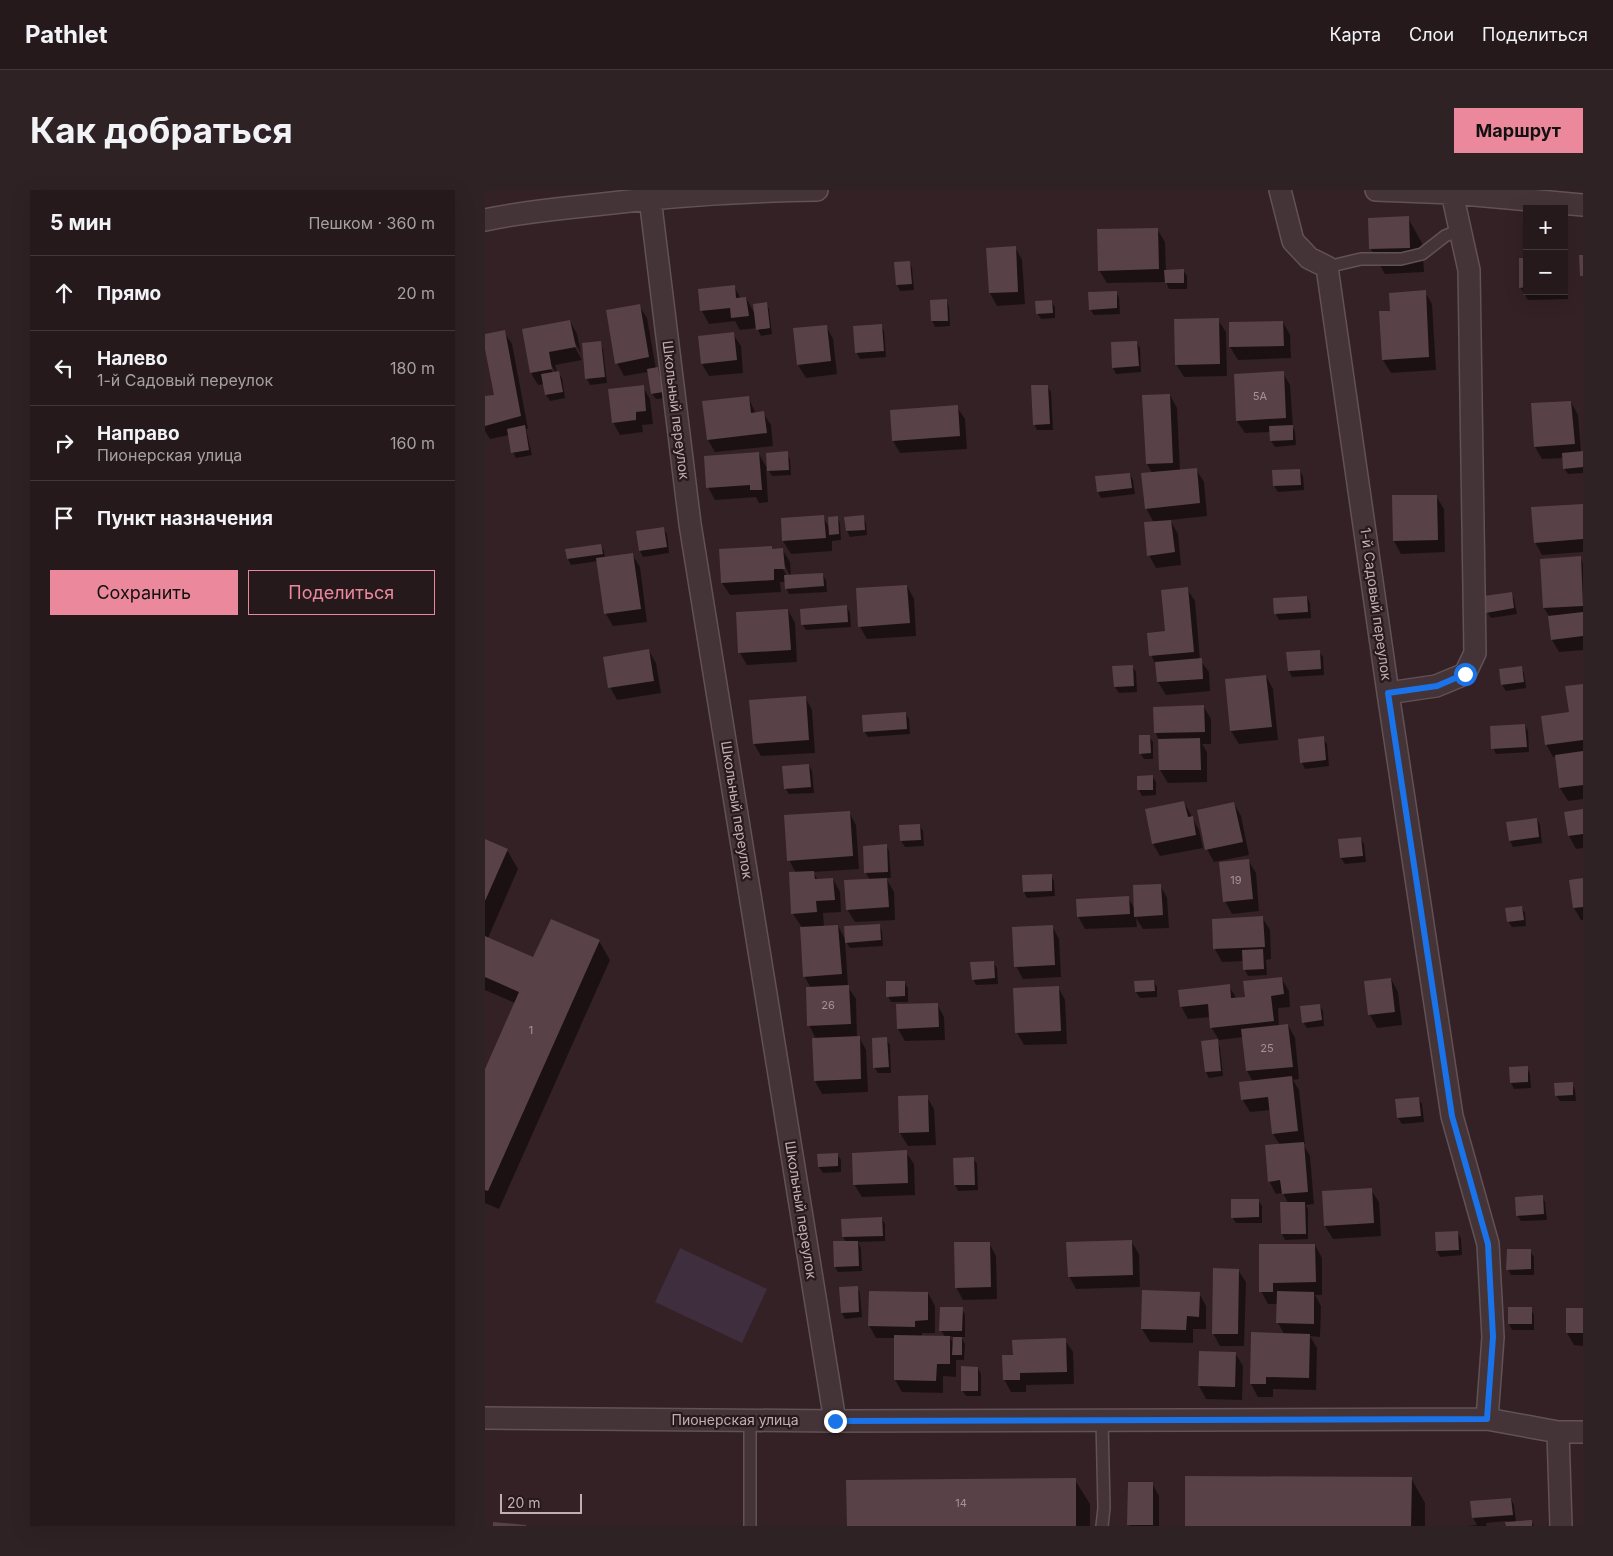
<!DOCTYPE html>
<html lang="ru">
<meta charset="utf-8">
<style>
body{margin:0;font-family:Inter,sans-serif;background:#2e2225;color:#f1f3f6}
.controls{position:absolute;right:15px;top:15px;display:grid;overflow:hidden;border-radius:0px;box-shadow:0 5px 20px #0002}
.controls button{width:45px;height:45px;display:grid;place-items:center;padding:0;border:0;border-bottom:1px solid #42383b;background:#26191c;color:#f1f3f6;font:25px sans-serif}
.scale{position:absolute;left:15px;bottom:12px;width:82px;box-sizing:border-box;padding-left:5px;border:2px solid #c1aeb1;border-top:0;font-size:14px;line-height:18px;white-space:nowrap;color:#c1aeb1;-webkit-text-stroke:4px #28191d;paint-order:stroke}
.stop{position:absolute;width:15px;height:15px;margin:-11px;border:4px solid #1a73e8;border-radius:50%;background:#fff}
.stop.end{background:#1a73e8;border-color:#fff;box-shadow:0 1px 5px #0008}
.list{margin:0;padding:0;list-style:none}
h2{display:flex;justify-content:space-between;align-items:center;height:65px;margin:0;padding:0 20px;font-size:21px}
h2 small{font-size:16px;font-weight:400;color:#a4a0a3}
.list li{display:grid;grid-template-columns:32px 1fr auto;gap:15px;align-items:center;box-sizing:border-box;height:75px;padding:0 20px;border-top:1px solid #42383b}
.list b{display:block;font-size:19px;white-space:nowrap}
.list p{margin:0;font-size:16px;white-space:nowrap;color:#a4a0a3}
.list em{font-size:16px;font-style:normal;color:#a4a0a3}
.actions{display:flex;gap:10px;padding:15px 20px}
.actions a{flex:1;padding:11px 0;border:1px solid #ec889b;border-radius:0px;text-align:center;font-size:18px;color:#ec889b}
.actions .main{background:#ec889b;color:#111}
.icon{flex:none;width:28px;height:28px;fill:none;stroke:currentColor;stroke-width:2;stroke-linecap:round;stroke-linejoin:round}
.map{position:relative;flex:none;width:1098px;height:1336px;overflow:hidden;border-radius:0px}
header{display:flex;align-items:center;gap:30px;box-sizing:border-box;height:70px;padding:0 25px;background:#26191c;border-bottom:1px solid #42383b}
header strong{font-size:24px}
nav{display:flex;gap:28px;margin-inline-start:auto;font-size:18px}
.intro{display:flex;align-items:center;justify-content:space-between;box-sizing:border-box;height:120px;padding:0 30px}
h1{margin:0;font-size:35px}
.button{padding:12px 22px;border-radius:0px;background:#ec889b;color:#111;font-size:18px;font-weight:700}
main{display:flex;gap:30px;padding:0 30px}
aside{flex:1;background:#26191c;border-radius:0px;box-shadow:0 5px 20px #0002}
.map>svg:first-child{display:block}
</style>
<header>
<strong>Pathlet</strong>
<nav><a>Карта</a><a>Слои</a><a>Поделиться</a></nav>
</header>
<div class="intro"><h1>Как добраться</h1><a class="button">Маршрут</a></div>
<main>
<aside>
<h2>5 мин<small>Пешком · 360 m</small></h2>
<ul class="list">
<li><svg class="icon" aria-label="ahead" viewBox="0 0 24 24"><path d="M12 20V5M6 11l6-6 6 6"/></svg><div><b>Прямо</b></div><em>20 m</em></li>
<li><svg class="icon" aria-label="left" viewBox="0 0 24 24"><path d="M17 20v-9H6M10 6l-5 5 5 5"/></svg><div><b>Налево</b><p>1-й Садовый переулок</p></div><em>180 m</em></li>
<li><svg class="icon" aria-label="right" viewBox="0 0 24 24"><path d="M7 20v-9h11M14 6l5 5-5 5"/></svg><div><b>Направо</b><p>Пионерская улица</p></div><em>160 m</em></li>
<li><svg class="icon" aria-label="arrive" viewBox="0 0 24 24"><path d="M6 21V4h12l-3 4 3 4H6"/></svg><div><b>Пункт назначения</b></div></li>
</ul>
<div class="actions"><a class="main">Сохранить</a><a>Поделиться</a></div>
</aside>
<div class="map">
<svg width="1098" height="1336" viewBox="0 0 1098 1336">
<rect width="100%" height="100%" fill="#332125"/>
<!-- green -->
<path fill="#3f2e3e" d="M195,1058L282,1099L257,1153L170,1112Z"/>
<!-- shadow -->
<path fill="#0007" fill-rule="evenodd" d="M923,28L937,53L939,82L900,84L886,59Z
M672,39L680,52L681,81L698,80L702,86V99H684L681,92L622,93L614,80Z
M530,57L537,70L540,114L512,116L505,103Z
M1042,70V101H1079V77L1082,82L1083,109L1043,110L1035,97Z
M424,72L427,78L429,100L415,101L412,95L410,73Z
M249,96L256,109L261,108L271,126L281,113L284,119L287,144L276,146L272,138L255,140L250,131L224,134L217,121L214,100Z
M631,102L634,108L635,124L609,125L605,119Z
M940,102L947,114L951,180L906,183L898,170L895,123L906,122Z
M461,110L464,116L465,136L450,137L447,131L446,111Z
M566,111L570,117V128L556,129L552,123Z
M154,116L162,128L171,179L173,178L176,184L181,208L171,209L167,204L163,182L139,186L132,173Z
M733,130L741,142L742,186L699,187L691,174Z
M85,131L92,144L96,163L89,151L87,152L97,170L70,175L72,182H73L77,188L80,208L65,211L61,205L59,194L53,195L46,183ZM65,173L71,183H68L63,174Z
M798,132L805,145L806,168L753,170L745,157Z
M396,135L399,141L401,167L375,169L372,163L370,137Z
M341,136L348,149L352,184L321,188L313,175Z
M19,142L27,154L43,239H41L47,265L31,268L28,262L24,245L5,249L0,241V207L10,206L0,145Z
M248,144L256,156L258,183L224,186L217,174Z
M651,152L655,158L656,182L631,184L628,178Z
M115,153L118,159L122,193L105,195L102,189Z
M798,183L805,195L808,237L810,242L811,255L790,257L786,251V242L760,243L752,231Z
M562,196L566,202L568,240H552L549,234Z
M158,197L165,209L168,234L157,235L158,242L135,245L128,232Z
M685,205L692,218L695,281L711,279L719,292L722,326L685,330L693,344L696,375L671,378L664,365L669,333L661,318L667,283L662,274Z
M263,207L271,224L278,223L286,235L288,256L230,262L223,250Z
M1086,212L1093,225L1096,262L1098,264V283L1083,284L1079,278V268L1057,269L1050,257Z
M472,217L480,229L482,259L415,263L408,251Z
M302,263L305,269L306,285L287,286L281,277L283,312L274,313L271,307L230,310L223,297L274,264L283,280Z
M814,280L818,286L819,300L793,302L789,296V281Z
M645,284L648,290L650,304L616,308L613,302Z
M951,306L959,319L960,362L916,364L909,351Z
M1098,315V362L1057,365L1050,352Z
M338,327L344,337L352,327L355,333L356,350L347,351V361L306,364L298,351L297,329Z
M378,327L381,333L382,345L365,347L362,341Z
M178,338L182,344L184,363L158,367L155,361Z
M115,355L119,361L120,368L147,364L155,377L162,432L128,436L121,424L113,371L86,375L83,369Z
M286,357L288,360L297,359L305,372L306,386L337,384L341,390L342,402L304,404L301,398L300,392H295L296,402L245,405L237,393ZM298,372L305,386H302L295,374Z
M1095,367L1098,373V460L1074,462L1067,450L1064,426L1059,418L1056,370Z
M422,396L429,409L431,446L382,449L375,437Z
M702,399L710,411L715,470L724,482L725,501L681,505L673,492L672,477L666,465L682,443Z
M1026,403L1029,409L1032,424L1006,428L1002,422Z
M822,407L825,413L826,428L794,430L791,424L790,409Z
M362,417L365,423L366,437L321,440L317,434Z
M303,420L310,433L312,472L262,475L255,463Z
M164,461L171,473L176,503L132,510L125,497Z
M834,461L838,467L839,485L807,487L804,481L803,463Z
M647,476L651,482L652,502L634,503L630,497L629,477Z
M1036,477L1039,483L1041,498L1021,501L1017,495Z
M781,486L788,499L793,550L754,554L746,541L741,490Z
M1098,495V609L1083,611L1075,598L1071,567H1068L1061,554L1085,523L1082,497Z
M320,507L327,520L330,563L276,566L269,554Z
M719,517L726,529V554H717L722,562V592L683,593L675,580L674,550L670,542Z
M420,523L424,529L425,544L383,547L379,541Z
M1040,535L1043,541L1044,562L1011,564L1008,558Z
M664,546L668,552V569H659L655,563Z
M838,548L842,554L844,576L820,579L817,573Z
M324,575L327,581L329,603L304,604L300,598Z
M667,586L671,592V605L657,606L654,600Z
M699,612L714,640L718,658L675,666L668,654Z
M749,614L756,626L764,665L729,672L722,659Z
M1098,621V658L1091,659L1084,646L1081,623Z
M364,622L371,635L374,679L328,682L333,690L348,689L355,702L356,722L338,723L339,737L353,736L361,751L394,735L397,741L398,756L365,758L360,750L363,797L371,809L372,848L374,847L381,860L383,902L337,904L330,891L328,849H331L324,835L326,798L319,786L316,736L308,724L311,683L304,670Z
M1052,629L1055,635L1057,653L1028,657L1025,651Z
M434,635L438,641L439,656L420,657L416,651L415,636Z
M875,648L879,654L881,672L860,674L856,668L855,650Z
M0,650L22,660L33,679L3,748L49,769L114,751L125,770L14,1019L0,1013V882L30,813L0,800Z
M401,655L404,661L406,688H401L409,702L410,730L370,732L362,719L385,690L381,683L379,657Z
M763,670L771,683L774,721L747,724L740,711Z
M566,685L569,691L570,706L542,708L539,702Z
M1098,689V730H1096L1089,718L1085,691Z
M675,695L682,708L684,738L658,739L651,728L652,737L600,739L593,726L643,708L650,719Z
M1036,717L1040,723L1041,736L1027,737L1023,731Z
M777,727L785,740L786,769L781,770L782,785L763,786L760,780L759,771L737,772L730,759L728,730Z
M567,736L574,749L576,787L538,789L531,776Z
M508,772L512,778L513,794L491,795L488,789Z
M796,788L804,801L805,817L793,818L794,836L803,835L810,848L814,889L808,890L814,900L820,954H818L825,966L829,1014L821,1015L823,1019V1049L800,1050L797,1044L803,1013L798,1003L791,1004L784,991L795,955L788,944L786,920L765,922L757,909L768,892L762,881L758,847L734,850L726,837L725,827L703,829L696,816L744,796L752,809L761,808Z
M906,789L913,802L917,835L892,838L885,825Z
M668,791L672,797V807L655,808L651,802Z
M419,792L423,798V812H406L403,806Z
M573,797L580,810L582,854L539,855L532,843Z
M452,814L459,827L460,850L420,851L413,839Z
M834,815L838,821L839,836L822,838L818,832Z
M401,849L405,855L406,883H393L389,877Z
M732,851L735,857L738,886L724,888L721,882L718,852Z
M1042,878L1045,884L1046,898L1029,899L1026,893Z
M1087,894L1090,900L1091,911H1075L1071,905Z
M442,907L449,919L451,955L423,956L415,943Z
M933,908L937,914L939,932L917,934L913,928L911,911Z
M421,962L429,974L430,1005L377,1007L369,994Z
M352,964L356,970V982L338,983L334,977Z
M488,968L492,974L493,1000L473,1001L470,995Z
M886,1000L894,1012L896,1046L848,1049L840,1036L838,1002Z
M1057,1006L1060,1012L1062,1030L1036,1031L1032,1025Z
M773,1010L777,1016V1033H751L747,1027Z
M396,1028L400,1034V1051L373,1052L376,1058L377,1081L353,1082L350,1077L361,1052L358,1047Z
M972,1042L976,1048L977,1065L955,1067L952,1061L951,1043Z
M646,1051L654,1064L655,1097L591,1099L584,1086Z
M504,1053L511,1066L512,1109L478,1110L471,1097Z
M830,1055L837,1068V1105H830L836,1116L835,1147L825,1146L832,1158L831,1200L788,1199V1207H773L766,1194L799,1144L793,1133V1114H783L776,1101Z
M1045,1061L1049,1067V1085H1026L1023,1079Z
M753,1080L761,1092L759,1156H735L728,1143Z
M372,1097L375,1103L377,1127L360,1129L357,1123Z
M443,1103L450,1116V1143H437V1147H460L456,1140L477,1119L480,1125V1147H476L480,1154L479,1170H471V1187L458,1186V1203L417,1202L410,1190L411,1148H391L384,1135ZM464,1146L469,1147V1155Z
M714,1103L721,1116V1139H708V1153L665,1152L657,1139Z
M1046,1119L1049,1125V1140H1027L1024,1134Z
M1082,1119H1098V1156L1089,1155L1082,1143Z
M580,1150L588,1162L589,1194L541,1195V1202H526L519,1189L529,1166Z
M715,1162L750,1163L758,1176L757,1210L721,1209L714,1196Z
M493,1178L496,1184V1206H481L477,1200Z
M926,1288L940,1313V1336H701Z
M590,1290L605,1314V1336H363Z
M667,1293L674,1306V1336H645L644,1334Z
M1026,1309L1029,1315L1031,1332L1046,1331L1049,1336H1022V1331L1001,1333L1002,1336H981L992,1335L988,1328L986,1313Z"/>
<!-- building -->
<path fill="#584247" d="M924,26L925,58L884,59L883,28Z
M673,38L674,79L613,81L612,39Z
M531,56L533,102L504,103L501,58Z
M1094,65H1098V86H1095Z
M1034,68H1042V97L1034,98Z
M425,71L427,94L411,95L409,72Z
M699,79V93H680L679,80Z
M250,95L251,108L261,107L264,126L246,128L245,118L215,121L213,99Z
M941,100L944,167L897,170L894,121H905L904,103Z
M632,101V118L604,120L603,102Z
M462,109L463,131H446L445,110Z
M567,110L568,123L551,124L550,111Z
M282,112L285,138L271,140L268,114Z
M155,114L164,167L130,174L121,120Z
M734,128L735,174L690,175L689,129Z
M85,130L91,157L64,162L67,179L45,183L37,139Z
M798,131L799,156L744,157V132Z
M397,134L399,161L370,163L368,136Z
M342,135L346,171L312,175L308,138Z
M20,140L36,226L0,236V206L9,205L0,159V144Z
M249,142L252,170L216,174L213,146Z
M116,151L120,187L100,189L97,153Z
M652,151L654,176L627,178L626,152Z
M173,177L178,202L166,204L162,179Z
M74,181L78,202L60,205L56,184Z
M799,181L801,228L751,231L749,184Z
M159,195L161,221L151,222V230L127,233L123,199Z
M546,195H563L565,234L548,235Z
M685,204L688,273L661,274L657,205Z
M264,206L266,223L279,221L282,243L222,250L217,211Z
M1086,211L1090,254L1049,257L1046,213Z
M473,215L475,246L407,251L405,220Z
M40,235L44,260L26,263L22,239Z
M808,235V250L785,251L784,236Z
M303,261L304,280L282,281L281,263Z
M1098,261V277L1078,279L1077,263Z
M274,262L277,300H265V295L221,298L219,266Z
M712,278L715,313L660,319L656,283Z
M815,279L816,295L788,296L787,280Z
M645,283L647,298L612,302L610,286Z
M907,305H952L953,350L908,351Z
M1098,314V349L1049,353L1046,317Z
M339,325L341,348L297,351L296,328Z
M379,325L380,340L361,341L359,327Z
M353,326L354,344L344,345L343,327Z
M686,330L690,362L662,366L659,332Z
M179,337L182,357L154,361L151,341Z
M116,354L118,364L82,369L80,359Z
M287,356V359L298,358L300,379H289V390L236,393L234,359Z
M148,363L156,419L119,424L111,368Z
M1096,366L1098,416L1058,418L1055,369Z
M338,383L339,396L300,399L299,385Z
M422,395L425,433L373,437L371,398Z
M703,397L709,462L664,466L662,443L680,441L676,400Z
M1027,402L1029,418L1001,423L999,406Z
M822,406L823,422L789,424L788,408Z
M362,415L363,432L316,435L315,419Z
M303,419L306,460L253,463L251,422Z
M1098,422V446L1066,450L1063,426Z
M164,459L169,491L123,498L118,467Z
M835,460L836,479L803,481L801,462Z
M717,468L718,489L672,492L670,472Z
M648,475L649,496L629,497L627,476Z
M1037,476L1039,492L1016,495L1014,479Z
M781,485L787,537L745,541L740,489Z
M1098,494V550L1060,555L1056,526L1084,522L1080,496Z
M321,506L324,550L268,554L264,510Z
M719,515L720,542L669,543L668,517Z
M421,522L422,539L378,542L377,525Z
M1040,534L1042,557L1006,559L1005,536Z
M654,545H665L666,563L654,564Z
M839,546L841,570L815,573L813,549Z
M715,548L716,580H674L673,549Z
M1098,561V595L1074,598L1070,565Z
M324,574L326,597L299,599L297,576Z
M668,585V600H652V586Z
M699,611L703,627L708,626L711,645L667,654L660,619Z
M749,612L758,652L720,660L712,620Z
M1098,619V644L1083,646L1079,622Z
M365,621L368,666L302,671L299,625Z
M1052,628L1054,647L1024,651L1021,632Z
M435,634L436,650L415,651L414,635Z
M876,647L878,666L855,668L853,649Z
M0,649L23,659L0,711Z
M402,654L403,682L379,683L378,656Z
M764,669L768,709L738,712L734,672Z
M329,681L330,689L348,688L350,710L331,711L332,722L306,724L304,682Z
M567,684V701L538,702L537,685Z
M402,688L404,717L361,720L359,690Z
M1098,688V717L1088,718L1084,690Z
M676,694L678,725L649,727L648,695Z
M644,706L645,724L592,727L591,709Z
M1037,716L1039,730L1022,732L1020,718Z
M778,726L780,757L728,759L727,729Z
M66,729L115,750L3,1001L0,1000V879L34,802L0,787V746L48,767Z
M395,734L396,750L360,753L359,736Z
M353,735L357,784L318,787L315,737Z
M568,735L570,775L529,777L527,737Z
M778,759L779,779L758,780L757,760Z
M509,771L510,788L487,790L485,772Z
M797,787L799,804L786,806L789,831L725,838L723,814L695,817L693,800L745,794L746,808L760,807L758,791Z
M906,788L910,822L883,825L879,791Z
M669,790L670,801L650,802L649,791Z
M401,791H420V806L401,807Z
M364,795L366,834L322,836L321,797Z
M574,796L576,841L530,843L528,798Z
M453,813L454,837L412,839L411,814Z
M835,814L837,830L817,833L815,816Z
M803,834L808,877L761,881L756,839Z
M375,846L376,889L329,891L327,848Z
M402,847L404,877L388,878L387,848Z
M733,849L736,881L720,882L716,851Z
M1043,876V892L1025,893L1024,877Z
M807,886L813,941L787,944L783,907L756,910L754,892Z
M1088,892V905L1070,906L1069,893Z
M443,905L444,942L414,943L413,906Z
M934,907L936,926L912,928L910,909Z
M819,952L823,1002L797,1004L795,990L783,992L780,955Z
M422,960L423,993L368,995L367,963Z
M353,963V976L333,977L332,964Z
M489,967L490,995H469L468,968Z
M887,998L889,1033L839,1036L837,1001Z
M1058,1005L1059,1024L1031,1026L1030,1007Z
M746,1009H774V1027L746,1028Z
M795,1012H820L821,1044H796Z
M397,1027L398,1046L357,1047L356,1029Z
M973,1041L974,1060L951,1061L950,1042Z
M647,1050L648,1085L583,1087L581,1052Z
M348,1051H373L374,1076L349,1077Z
M469,1052H505L506,1097L470,1098Z
M774,1054H830L831,1092L788,1093V1102H774Z
M1022,1059H1046V1079L1021,1080Z
M728,1078L754,1079L753,1144H727Z
M373,1096L374,1122L356,1123L354,1097Z
M657,1100L715,1102L714,1127L702,1126L701,1140L656,1139Z
M384,1101L443,1102V1130L430,1131V1137L383,1136Z
M792,1101L829,1102V1134L791,1133Z
M455,1117H478L477,1141H454Z
M1023,1117H1047V1134H1023Z
M1081,1118H1098V1143H1081Z
M766,1142L825,1144L824,1188L781,1187V1194H765Z
M409,1145L465,1146V1174H452L451,1191L409,1190Z
M468,1147H477V1165H467Z
M581,1148L582,1182L535,1183V1190H518L517,1165H528L527,1150Z
M714,1161L751,1162L750,1197L713,1196Z
M476,1176L493,1177V1201H476Z
M700,1286L927,1287L926,1336H700Z
M591,1288V1336H362L361,1290Z
M643,1292H668V1335H642Z
M1026,1308L1028,1325L987,1328L985,1311Z
M1047,1330V1336H1021L1020,1332Z
M8,1332L41,1335V1336H8Z"/>
<g fill="none" stroke-linecap="round" stroke-linejoin="round">
<!-- service casing -->
<g stroke="#625155" stroke-width="14">
<path id="service" d="M842,77L876,69H916L937,64L960,46L975,40
M265,1336V1230
M617,1336L619,1318L617,1230"/>
</g>
<!-- minor casing -->
<g stroke="#625155" stroke-width="24">
<path id="minor" d="M795,0L808,51L824,68L842,77L903,503L967,926L1003,1054L1008,1147L1002,1229
M891,0L967,3L1098,15
M165,8L205,334L350,1231
M0,30C36,22 72,19 109,15C183,6 257,1 332,0
M903,503L951,496L980,484L990,463L984,80L967,3
M0,1228L350,1231L1002,1229L1073,1242H1098
M1073,1242L1076,1336"/>
</g>
<!-- service -->
<use href="#service" stroke="#443437" stroke-width="11"/>
<!-- minor -->
<use href="#minor" stroke="#443437" stroke-width="21"/>
</g>
<g fill="none" stroke-linecap="round" stroke-linejoin="round">
<!-- route -->
<path stroke="#1a73e8" stroke-width="6" d="M350,1231L1002,1229L1008,1147L1003,1054L967,926L903,503L952,496L980,484"/>
</g>
<g text-anchor="middle" stroke-width="4.5" stroke-linejoin="round" paint-order="stroke">
<!-- number labels -->
<g font-size="11" fill="#a79396">
<text x="775" y="210">5А</text>
<text x="751" y="694">19</text>
<text x="343" y="819">26</text>
<text x="46" y="844">1</text>
<text x="782" y="862">25</text>
<text x="476" y="1317">14</text>
</g>
<!-- street labels -->
<g font-size="14" fill="#c1aeb1" stroke="#28191d">
<text transform="translate(191 220) rotate(83)" y="5">Школьный переулок</text>
<text transform="translate(891 414) rotate(82)" y="5">1-й Садовый переулок</text>
<text transform="translate(252 620) rotate(81)" y="5">Школьный переулок</text>
<text transform="translate(316 1020) rotate(81)" y="5">Школьный переулок</text>
<text x="250" y="1235">Пионерская улица</text>
</g>
</g>
</svg>
<div class="controls">
<button>+</button>
<button>−</button>
</div>
<div class="scale">20 m</div>
<div class="stop" style="left:980px;top:484px"></div>
<div class="stop end" style="left:350px;top:1231px"></div>
</div>
</main>
